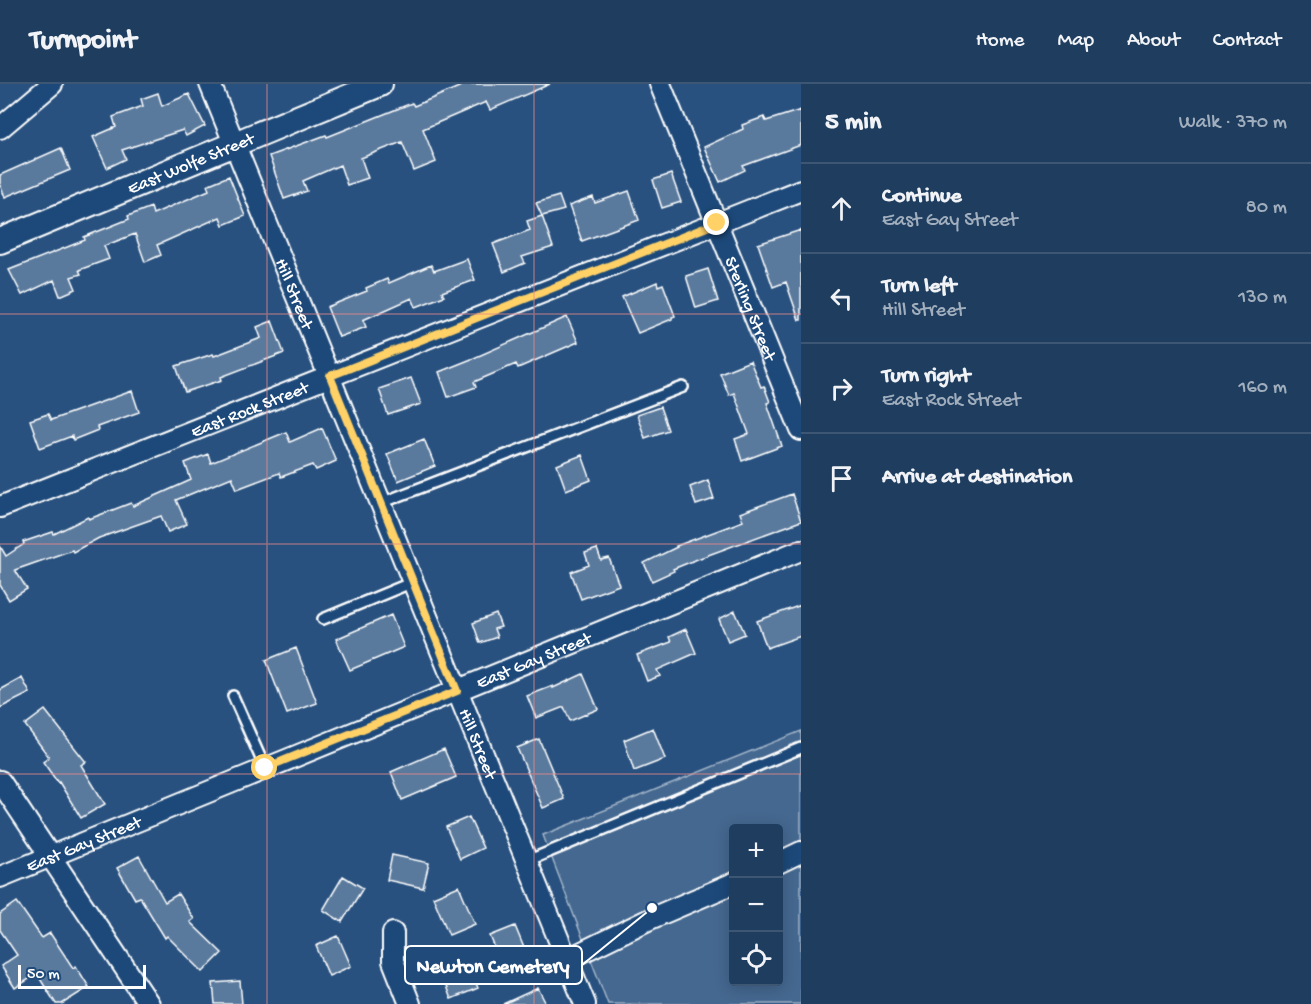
<!DOCTYPE html>
<meta charset="utf-8">
<style>
body{margin:0;font-family:"Gochi Hand",sans-serif;background:#264465;color:#f1f3f6}
.controls{position:absolute;right:18px;bottom:18px;display:grid;overflow:hidden;border-radius:6px;box-shadow:0 3px 15px #0003}
.controls button{width:54px;height:54px;display:grid;place-items:center;padding:0;border:0;border-bottom:2px solid #3c5674;background:#1e3d5f;color:#f1f3f6;font:30px sans-serif}
.scale{position:absolute;left:18px;bottom:15px;width:128px;box-sizing:border-box;padding-left:6px;border:3px solid #fff;border-top:0;font-size:16px;line-height:21px;white-space:nowrap;color:#fff;-webkit-text-stroke:4px #1f4a7a;paint-order:stroke}
.stop{position:absolute;width:18px;height:18px;margin:-14px;border:4px solid #ffd166;border-radius:50%;background:#fff}
.stop.end{background:#ffd166;border-color:#fff;box-shadow:0 2px 6px #0008}
.list{margin:0;padding:0;list-style:none}
h2{display:flex;justify-content:space-between;align-items:center;height:78px;margin:0;padding:0 24px;font-size:26px}
h2 small{font-size:20px;font-weight:400;color:#a1aebd}
.list li{display:grid;grid-template-columns:39px 1fr auto;gap:18px;align-items:center;box-sizing:border-box;height:90px;padding:0 24px;border-top:2px solid #3c5674}
.list b{display:block;font-size:22px;white-space:nowrap}
.list p{margin:0;font-size:20px;white-space:nowrap;color:#a1aebd}
.list em{font-size:20px;font-style:normal;color:#a1aebd}
.icon{flex:none;width:33px;height:33px;fill:none;stroke:currentColor;stroke-width:2;stroke-linecap:round;stroke-linejoin:round}
.map{position:relative;flex:none;width:801px;height:920px;overflow:hidden}
header{display:flex;align-items:center;gap:36px;box-sizing:border-box;height:84px;padding:0 30px;background:#1e3d5f;border-bottom:2px solid #3c5674}
header strong{font-size:28px}
nav{display:flex;gap:33px;margin-inline-start:auto;font-size:21px}
main{display:flex}
aside{flex:1;background:#1e3d5f}
.map>svg:first-child{display:block}
</style>
<header>
<strong>Turnpoint</strong>
<nav><a>Home</a><a>Map</a><a>About</a><a>Contact</a></nav>
</header>
<main>
<div class="map">
<svg width="801" height="920" viewBox="0 0 801 920">
<rect width="100%" height="100%" fill="#28517f"/>
<filter id="ink" filterUnits="userSpaceOnUse"><feTurbulence type="fractalNoise" baseFrequency=".0167" numOctaves="2"/><feDisplacementMap in="SourceGraphic" scale="12" xChannelSelector="R" yChannelSelector="G"/><feConvolveMatrix kernelMatrix="1 2 1 2 8 2 1 2 1" color-interpolation-filters="sRGB"/></filter>
<g filter="url(#ink)">
<!-- green -->
<path fill="#446890" stroke="#a2b4c8" stroke-width="1.5" fill-rule="evenodd" d="M801,647V920H608L543,751ZM734,744H778V898H734Z"/>
<!-- building -->
<path fill="#5a7a9d" stroke="#fff" stroke-width="1.5" d="M466,0H550L490,26L486,18L423,45L436,78L414,87L402,58L361,74L368,94L347,101L340,81L303,97L307,107L284,115L269,72L326,51L327,53L412,19L414,22Z
M158,9L162,22L189,10L205,42L186,52L183,46L122,66L126,75L107,84L93,53L116,43L113,33L143,22L141,15Z
M801,26V61L743,82L745,86L720,98L704,63L743,45L742,41L764,33L766,37Z
M61,64L70,86L5,113L0,101V91Z
M671,90L681,118L662,124L653,96Z
M229,92L245,132L223,141L220,133L164,158L157,161L161,171L145,178L135,150L104,162L109,175L79,186L81,190L71,193L76,205L60,212L54,196L22,211L9,186L85,156L84,153L129,135L128,132L151,123L153,130L209,106L207,101Z
M629,107L639,136L582,157L569,122L593,113L595,119Z
M559,112L564,126L542,132L536,119Z
M542,132L553,163L522,173L525,179L504,188L493,160L530,146L527,137Z
M801,146V236H799L786,198L773,203L758,160Z
M467,175L475,196L442,208L444,212L416,223L412,214L363,236L366,243L339,253L327,223L367,207L366,204L387,195L389,199L431,181L434,187Z
M708,185L718,217L696,224L686,192Z
M657,198L658,202L663,200L675,232L672,233V235L638,249L622,213Z
M567,233L578,258L518,284L516,280L474,298L476,303L448,313L439,288L474,274Z
M272,237L284,269L221,293L222,296L185,308L176,282L213,270L214,272L261,254L257,243Z
M750,277L761,303L764,302L770,318L767,319L782,362L742,377L735,355L749,350L734,309L729,311L720,289Z
M411,294L421,320L388,331L379,305Z
M132,307L139,328L97,343L98,346L73,356L72,352L40,364L30,336L48,330L51,336Z
M660,323L668,346L645,354L637,331Z
M322,344L336,377L316,386L313,381L281,393L279,389L237,405L232,393L176,416L187,440L168,448L161,432L99,454L73,468L72,466L15,486L27,505L9,516L0,501V462L6,472L24,460L23,458L53,448L54,450L88,433L89,435L131,419L133,422L191,396L185,379L208,370L211,379L286,348L290,358Z
M424,355L435,382L398,397L387,370Z
M582,371L591,396L566,406L557,381Z
M708,396L714,415L696,421L690,403Z
M792,410L801,437L700,474L673,485L674,487L652,497L644,479L677,463L676,462L743,437L740,429Z
M597,465L601,476L609,474L619,501L581,515L571,488L589,481L585,469Z
M801,521V552L767,564L757,537Z
M735,527L745,550L728,557L719,535Z
M496,530L501,543L494,545L497,553L480,559L473,539Z
M391,531L404,563L350,586L336,555Z
M686,545L696,569L657,586L660,592L647,597L637,571L671,558L669,553Z
M296,564L317,619L287,630L266,576Z
M583,590L598,625L570,637L564,623L536,634L527,612L553,602V604Z
M22,594L30,609L0,624V606Z
M45,626L86,678L81,681L105,720L81,734L59,698L58,699L43,678L49,673L25,641Z
M653,644L665,675L634,687L624,656Z
M539,655L564,715L543,724L517,664Z
M444,665L456,693L402,716L391,688Z
M469,733L483,764L460,775L446,743Z
M392,771L429,779L423,804L387,796Z
M139,772L165,818L178,810L194,835L190,838L222,869L203,888L167,852L165,854L140,813L135,815L117,784Z
M343,792L363,804L342,838L323,826Z
M459,802L475,840L449,851L433,813Z
M17,818L42,854L50,849L73,884L76,882L89,903L62,920H56L37,890L15,904L1,882L17,871L0,846V830Z
M515,842L529,876L504,886L490,852Z
M338,852L351,882L329,892L316,862Z
M462,864L478,904L451,915L435,874Z
M240,897L242,920H215L213,899Z
M538,904L546,920H503Z"/>
<g fill="none" stroke-linecap="round" stroke-linejoin="round">
<!-- service casing -->
<g stroke="#fff" stroke-width="14">
<path id="service" d="M381,419L683,303
M323,535L413,498
M233,612L265,684
M527,777L801,664"/>
</g>
<!-- minor casing -->
<g stroke="#fff" stroke-width="24">
<g id="minor">
<path id="s1" d="M210,0L585,920"/>
<path id="s2" d="M660,0L801,346"/>
<path d="M0,44L52,0"/>
<path id="s3" d="M0,423L801,106"/>
<path d="M0,697L149,920"/>
<path d="M778,779L801,768"/>
<path id="s4" d="M0,793L801,466"/>
<path d="M393,849V877L410,920"/>
<path d="M568,875L652,834L734,799"/>
</g>
</g>
<!-- tertiary casing -->
<g stroke="#fff" stroke-width="28">
<g id="tertiary">
<path id="s5" d="M0,157L380,0"/>
</g>
</g>
<!-- service -->
<use href="#service" stroke="#1f4a7a" stroke-width="9"/>
<!-- minor -->
<use href="#minor" stroke="#1f4a7a" stroke-width="20"/>
<!-- tertiary -->
<use href="#tertiary" stroke="#1f4a7a" stroke-width="24"/>
</g>
</g>
<g fill="none" stroke-linecap="round" stroke-linejoin="round" filter="url(#ink)">
<!-- route -->
<path stroke="#ffd166" stroke-width="8" d="M265,684L457,607L330,292L717,139"/>
</g>
<!-- grid -->
<path fill="none" stroke="#e88989" stroke-width="1.5" stroke-opacity="0.55" d="M267,0V920M534,0V920M0,230H801M0,460H801M0,690H801"/>
<g text-anchor="middle" stroke-width="5" stroke-linejoin="round" paint-order="stroke">
<!-- street labels -->
<g font-size="18" fill="#fff" stroke="#1f4a7a">
<text dy="6" stroke="none"><textPath href="#s5" startOffset="206">East Wolfe Street</textPath></text>
<text dy="6" stroke="none"><textPath href="#s1" startOffset="226">Hill Street</textPath></text>
<text dy="6" stroke="none"><textPath href="#s2" startOffset="242">Sterling Street</textPath></text>
<text dy="6" stroke="none"><textPath href="#s3" startOffset="268">East Rock Street</textPath></text>
<text dy="6" stroke="none"><textPath href="#s4" startOffset="576">East Gay Street</textPath></text>
<text dy="6" stroke="none"><textPath href="#s1" startOffset="712">Hill Street</textPath></text>
<text dy="6" stroke="none"><textPath href="#s4" startOffset="90">East Gay Street</textPath></text>
</g>
</g>
<!-- callouts -->
<path fill="none" stroke="#fff" stroke-width="2" d="M652 824L582 881"/>
<circle fill="#fff" stroke="#1f4a7a" stroke-width="2" cx="652" cy="824" r="6"/>
<rect fill="#1f4a7a" stroke="#fff" stroke-width="2" x="405" y="862" width="177" height="38" rx="6"/>
<g font-size="20" text-anchor="middle" font-weight="bold" fill="#fff">
<text x="493" y="888">Newton Cemetery</text>
</g>
</svg>
<div class="controls">
<button>+</button>
<button>−</button>
<button><svg class="icon" aria-label="locate" viewBox="0 0 24 24"><circle cx="12" cy="12" r="6"/><path d="M12 2v4M12 18v4M2 12h4M18 12h4"/></svg></button>
</div>
<div class="scale">50 m</div>
<div class="stop" style="left:265px;top:684px"></div>
<div class="stop end" style="left:717px;top:139px"></div>
</div>
<aside>
<h2>5 min<small>Walk · 370 m</small></h2>
<ul class="list">
<li><svg class="icon" aria-label="ahead" viewBox="0 0 24 24"><path d="M12 20V5M6 11l6-6 6 6"/></svg><div><b>Continue</b><p>East Gay Street</p></div><em>80 m</em></li>
<li><svg class="icon" aria-label="left" viewBox="0 0 24 24"><path d="M17 20v-9H6M10 6l-5 5 5 5"/></svg><div><b>Turn left</b><p>Hill Street</p></div><em>130 m</em></li>
<li><svg class="icon" aria-label="right" viewBox="0 0 24 24"><path d="M7 20v-9h11M14 6l5 5-5 5"/></svg><div><b>Turn right</b><p>East Rock Street</p></div><em>160 m</em></li>
<li><svg class="icon" aria-label="arrive" viewBox="0 0 24 24"><path d="M6 21V4h12l-3 4 3 4H6"/></svg><div><b>Arrive at destination</b></div></li>
</ul>
</aside>
</main>
